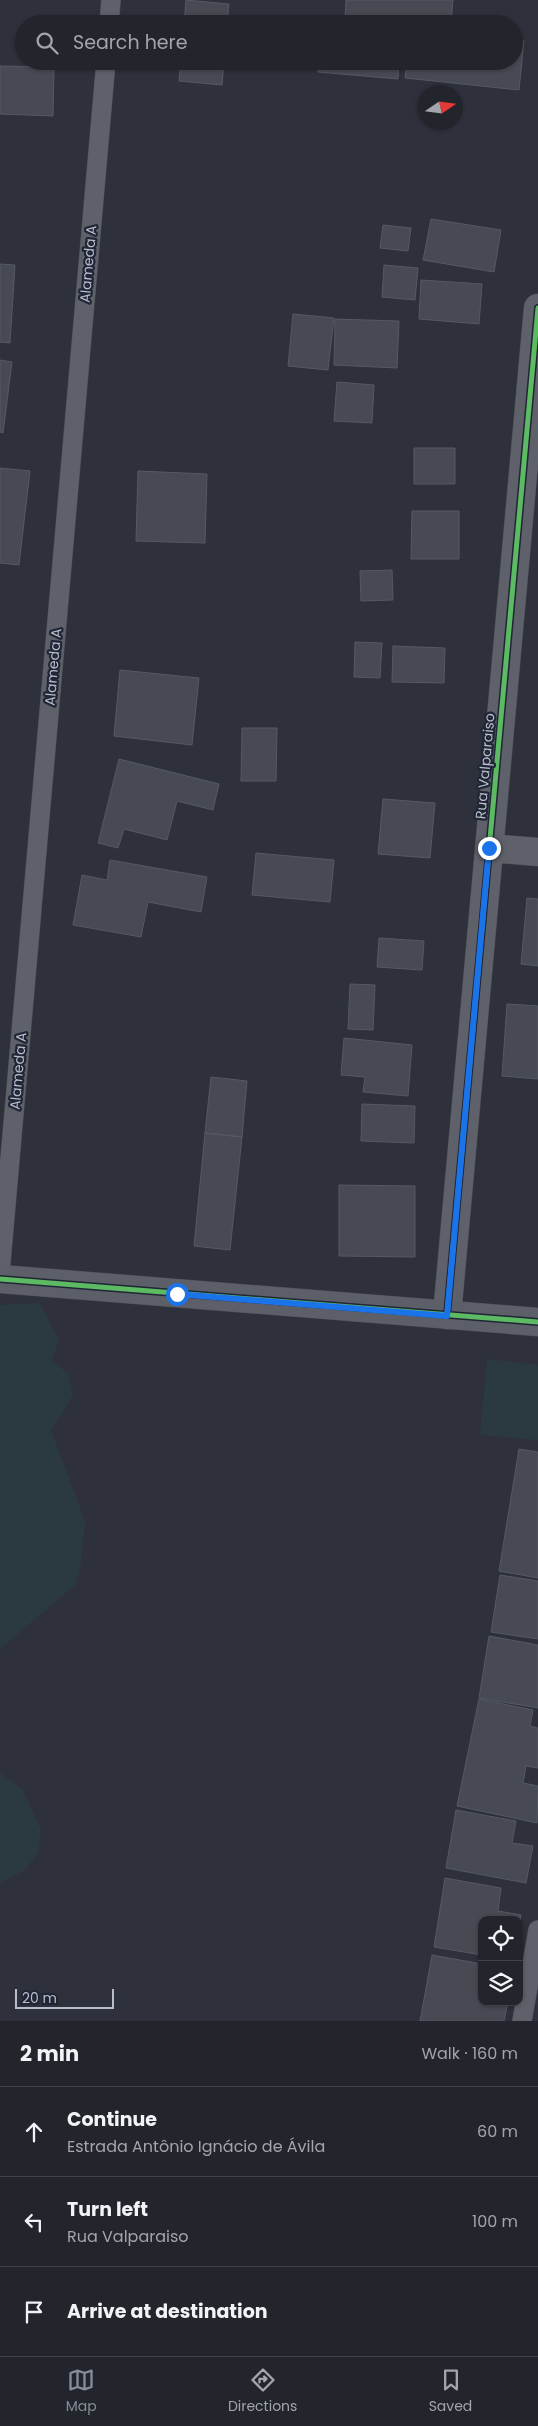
<!DOCTYPE html>
<meta charset="utf-8">
<style>
body{margin:0;font-family:Poppins,sans-serif;background:#2a2d34;color:#f1f3f6}
.controls{position:absolute;right:15px;bottom:15px;display:grid;overflow:hidden;border-radius:10px;box-shadow:0 1px 4px #0004}
.controls button{width:45px;height:45px;display:grid;place-items:center;padding:0;border:0;border-bottom:1px solid #3f4248;background:#22252c;color:#f1f3f6;font:25px sans-serif}
.compass{position:absolute;left:418px;top:85px;width:45px;height:45px;border-radius:50%;background:#22252c;box-shadow:0 1px 4px #0004;rotate:77deg}
.scale{position:absolute;left:15px;bottom:12px;width:99px;box-sizing:border-box;padding-left:5px;border:2px solid #b9bdcb;border-top:0;font-size:14px;line-height:18px;white-space:nowrap;color:#b9bdcb;-webkit-text-stroke:4px #202636;paint-order:stroke}
.stop{position:absolute;width:15px;height:15px;margin:-11px;border:4px solid #1a73e8;border-radius:50%;background:#fff}
.stop.end{background:#1a73e8;border-color:#fff;box-shadow:0 1px 5px #0008}
.list{margin:0;padding:0;list-style:none}
h2{display:flex;justify-content:space-between;align-items:center;height:65px;margin:0;padding:0 20px;font-size:21px}
h2 small{font-size:16px;font-weight:400;color:#a2a5a9}
.list li{display:grid;grid-template-columns:32px 1fr auto;gap:15px;align-items:center;box-sizing:border-box;height:90px;padding:0 20px;border-top:1px solid #3f4248}
.list b{display:block;font-size:19px;white-space:nowrap}
.list p{margin:0;font-size:16px;white-space:nowrap;color:#a2a5a9}
.list em{font-size:16px;font-style:normal;color:#a2a5a9}
.icon{flex:none;width:28px;height:28px;fill:none;stroke:currentColor;stroke-width:2;stroke-linecap:round;stroke-linejoin:round}
.map{position:relative;flex:none;width:538px;height:2021px;overflow:hidden}
.search{position:absolute;background:#22252c;box-shadow:0 1px 4px #0004;left:15px;right:15px;top:15px;height:55px;display:flex;align-items:center;gap:12px;box-sizing:border-box;padding:0 18px;border-radius:28px;color:#a2a5a9;font-size:19px}
.sheet{height:335px;background:#22252c}
nav{display:flex;justify-content:space-around;align-items:center;box-sizing:border-box;height:70px;border-top:1px solid #3f4248;background:#22252c;font-size:14px;color:#a2a5a9}
nav a{display:grid;justify-items:center;gap:2px}
nav .on{color:#888c99}
.map>svg:first-child{display:block}
</style>
<div class="map">
<svg width="538" height="2021" viewBox="0 0 538 2021">
<rect width="100%" height="100%" fill="#2e313b"/>
<!-- green -->
<path fill="#2b3a41" d="M40,1303L59,1341L51,1361L68,1373L73,1395L51,1431L85,1521L81,1563L75,1585L0,1649V1305Z
M487,1359L538,1365V1440L480,1435Z
M0,1773L22,1789L41,1830L38,1853L25,1870L0,1883Z"/>
<!-- building -->
<path fill="#474a52" stroke="#565963" d="M186,0L229,4L227,24H184Z
M346,0H453L451,24H396L345,20Z
M323,21L355,24H323Z
M514,40L524,41L519,90L405,78L407,61H514Z
M181,61H224L222,85L179,81Z
M319,61H399L398,79L318,72Z
M0,66L54,67L53,116L0,114Z
M431,219L501,230L494,272L423,260Z
M383,225L411,228L408,251L380,248Z
M0,264L15,265L10,343L0,342Z
M384,265L418,268L415,300L382,297Z
M421,280L482,284L479,324L419,319Z
M293,314L334,318L328,370L288,366Z
M335,319L399,321L397,368L334,365Z
M0,360L12,362L3,433L0,432Z
M337,382L374,385L372,423L334,421Z
M414,448H455V484H414Z
M0,468L30,471L19,565L0,563Z
M138,471L207,474L205,543L136,541Z
M412,511H459V559H411Z
M392,570L393,600L361,601L360,571Z
M355,642L382,643L380,678L354,677Z
M393,646L445,648L444,683L392,682Z
M120,670L199,678L192,745L114,736Z
M242,728H277L276,781H241Z
M119,759L219,784L213,810L177,801L167,840L124,829L118,848L98,843Z
M383,799L435,803L430,858L378,854Z
M256,853L334,860L330,902L252,895Z
M110,860L207,877L201,912L148,902L141,937L73,925L82,875L107,880Z
M527,898L538,899V966L521,964Z
M379,938L424,941L422,970L377,967Z
M350,984L375,985L373,1030L348,1029Z
M507,1004L538,1006V1079L502,1076Z
M344,1038L412,1045L408,1096L363,1092L365,1077L341,1075Z
M211,1077L247,1081L242,1137L205,1133Z
M362,1104L415,1106L414,1143L361,1141Z
M205,1133L242,1137L230,1250L194,1246Z
M339,1185L415,1186V1257L339,1256Z
M519,1449L538,1452V1578L499,1571Z
M500,1575L538,1581V1639L491,1632Z
M489,1636L538,1645V1708L479,1698Z
M479,1699L533,1710L530,1726L538,1728V1768L526,1766L523,1783L538,1786L537,1823L457,1806Z
M456,1810L516,1821L512,1843L533,1846L526,1883L446,1868Z
M445,1878L501,1888L498,1911L521,1915L519,1926V1920H482V1955L434,1947Z
M432,1955L482,1964V2002H508L504,2021H420Z"/>
<g fill="none" stroke-linecap="round" stroke-linejoin="round">
<!-- lane casing -->
<g stroke="#4c4e55" stroke-width="20">
<path id="lane" d="M109,24L111,0
M0,1273L106,61
M522,2021L538,1930"/>
</g>
<!-- street casing -->
<g stroke="#4c4e55" stroke-width="29">
<path id="street" d="M489,848L538,852
M447,1315L538,308"/>
</g>
<!-- secondary casing -->
<g stroke="#4c4e55" stroke-width="29">
<path id="secondary" d="M0,1279L538,1322"/>
</g>
<!-- lane -->
<use href="#lane" stroke="#5e6169" stroke-width="19"/>
<!-- street -->
<use href="#street" stroke="#5e6169" stroke-width="28"/>
<!-- secondary -->
<use href="#secondary" stroke="#5c5f68" stroke-width="28"/>
<!-- cycleway casing -->
<g stroke="#202636" stroke-width="8">
<path id="cycleway" d="M0,1279L538,1322
M447,1315L538,308"/>
</g>
<!-- cycleway -->
<use href="#cycleway" stroke="#5cba63" stroke-width="5"/>
</g>
<g fill="none" stroke-linecap="round" stroke-linejoin="round">
<!-- route -->
<path stroke="#1a73e8" stroke-width="6" d="M177,1294L447,1316L489,848"/>
</g>
<g text-anchor="middle" stroke-width="4.5" stroke-linejoin="round" paint-order="stroke">
<!-- street labels -->
<g font-size="14" fill="#b9bdcb" stroke="#202636">
<text transform="translate(88 264) rotate(-85)" y="5">Alameda A</text>
<text transform="translate(53 667) rotate(-85)" y="5">Alameda A</text>
<text transform="translate(485 766) rotate(-85)" y="5">Rua Valparaiso</text>
<text transform="translate(18 1071) rotate(-85)" y="5">Alameda A</text>
</g>
</g>
</svg>
<div class="controls">
<button><svg class="icon" aria-label="locate" viewBox="0 0 24 24"><circle cx="12" cy="12" r="6"/><path d="M12 2v4M12 18v4M2 12h4M18 12h4"/></svg></button>
<button><svg class="icon" aria-label="layers" viewBox="0 0 24 24"><path d="M12 4l9 5-9 5-9-5zM3 14l9 5 9-5"/></svg></button>
</div>
<svg class="compass" viewBox="-18 -18 36 36"><path d="M0-13l5 13h-10z" fill="#e53935"/><path d="M0 13l5-13h-10z" fill="#a2a5a9"/></svg>
<div class="scale">20 m</div>
<div class="stop" style="left:177px;top:1294px"></div>
<div class="stop end" style="left:489px;top:848px"></div>
<div class="search"><svg class="icon" aria-label="search" viewBox="0 0 24 24"><circle cx="10" cy="10" r="6"/><path d="M15 15l6 6"/></svg>Search here</div>
</div>
<section class="sheet">
<h2>2 min<small>Walk · 160 m</small></h2>
<ul class="list">
<li><svg class="icon" aria-label="ahead" viewBox="0 0 24 24"><path d="M12 20V5M6 11l6-6 6 6"/></svg><div><b>Continue</b><p>Estrada Antônio Ignácio de Ávila</p></div><em>60 m</em></li>
<li><svg class="icon" aria-label="left" viewBox="0 0 24 24"><path d="M17 20v-9H6M10 6l-5 5 5 5"/></svg><div><b>Turn left</b><p>Rua Valparaiso</p></div><em>100 m</em></li>
<li><svg class="icon" aria-label="arrive" viewBox="0 0 24 24"><path d="M6 21V4h12l-3 4 3 4H6"/></svg><div><b>Arrive at destination</b></div></li>
</ul>
</section>
<nav>
<a class="on"><svg class="icon" aria-label="map" viewBox="0 0 24 24"><path d="M3 6l6-2 6 2 6-2v14l-6 2-6-2-6 2zM9 4v14M15 6v14"/></svg>Map</a>
<a><svg class="icon" aria-label="directions" viewBox="0 0 24 24"><path d="M12 3l9 9-9 9-9-9zM9 14v-3h6M13 9l2 2-2 2"/></svg>Directions</a>
<a><svg class="icon" aria-label="saved" viewBox="0 0 24 24"><path d="M7 4h10v16l-5-4-5 4z"/></svg>Saved</a>
</nav>
